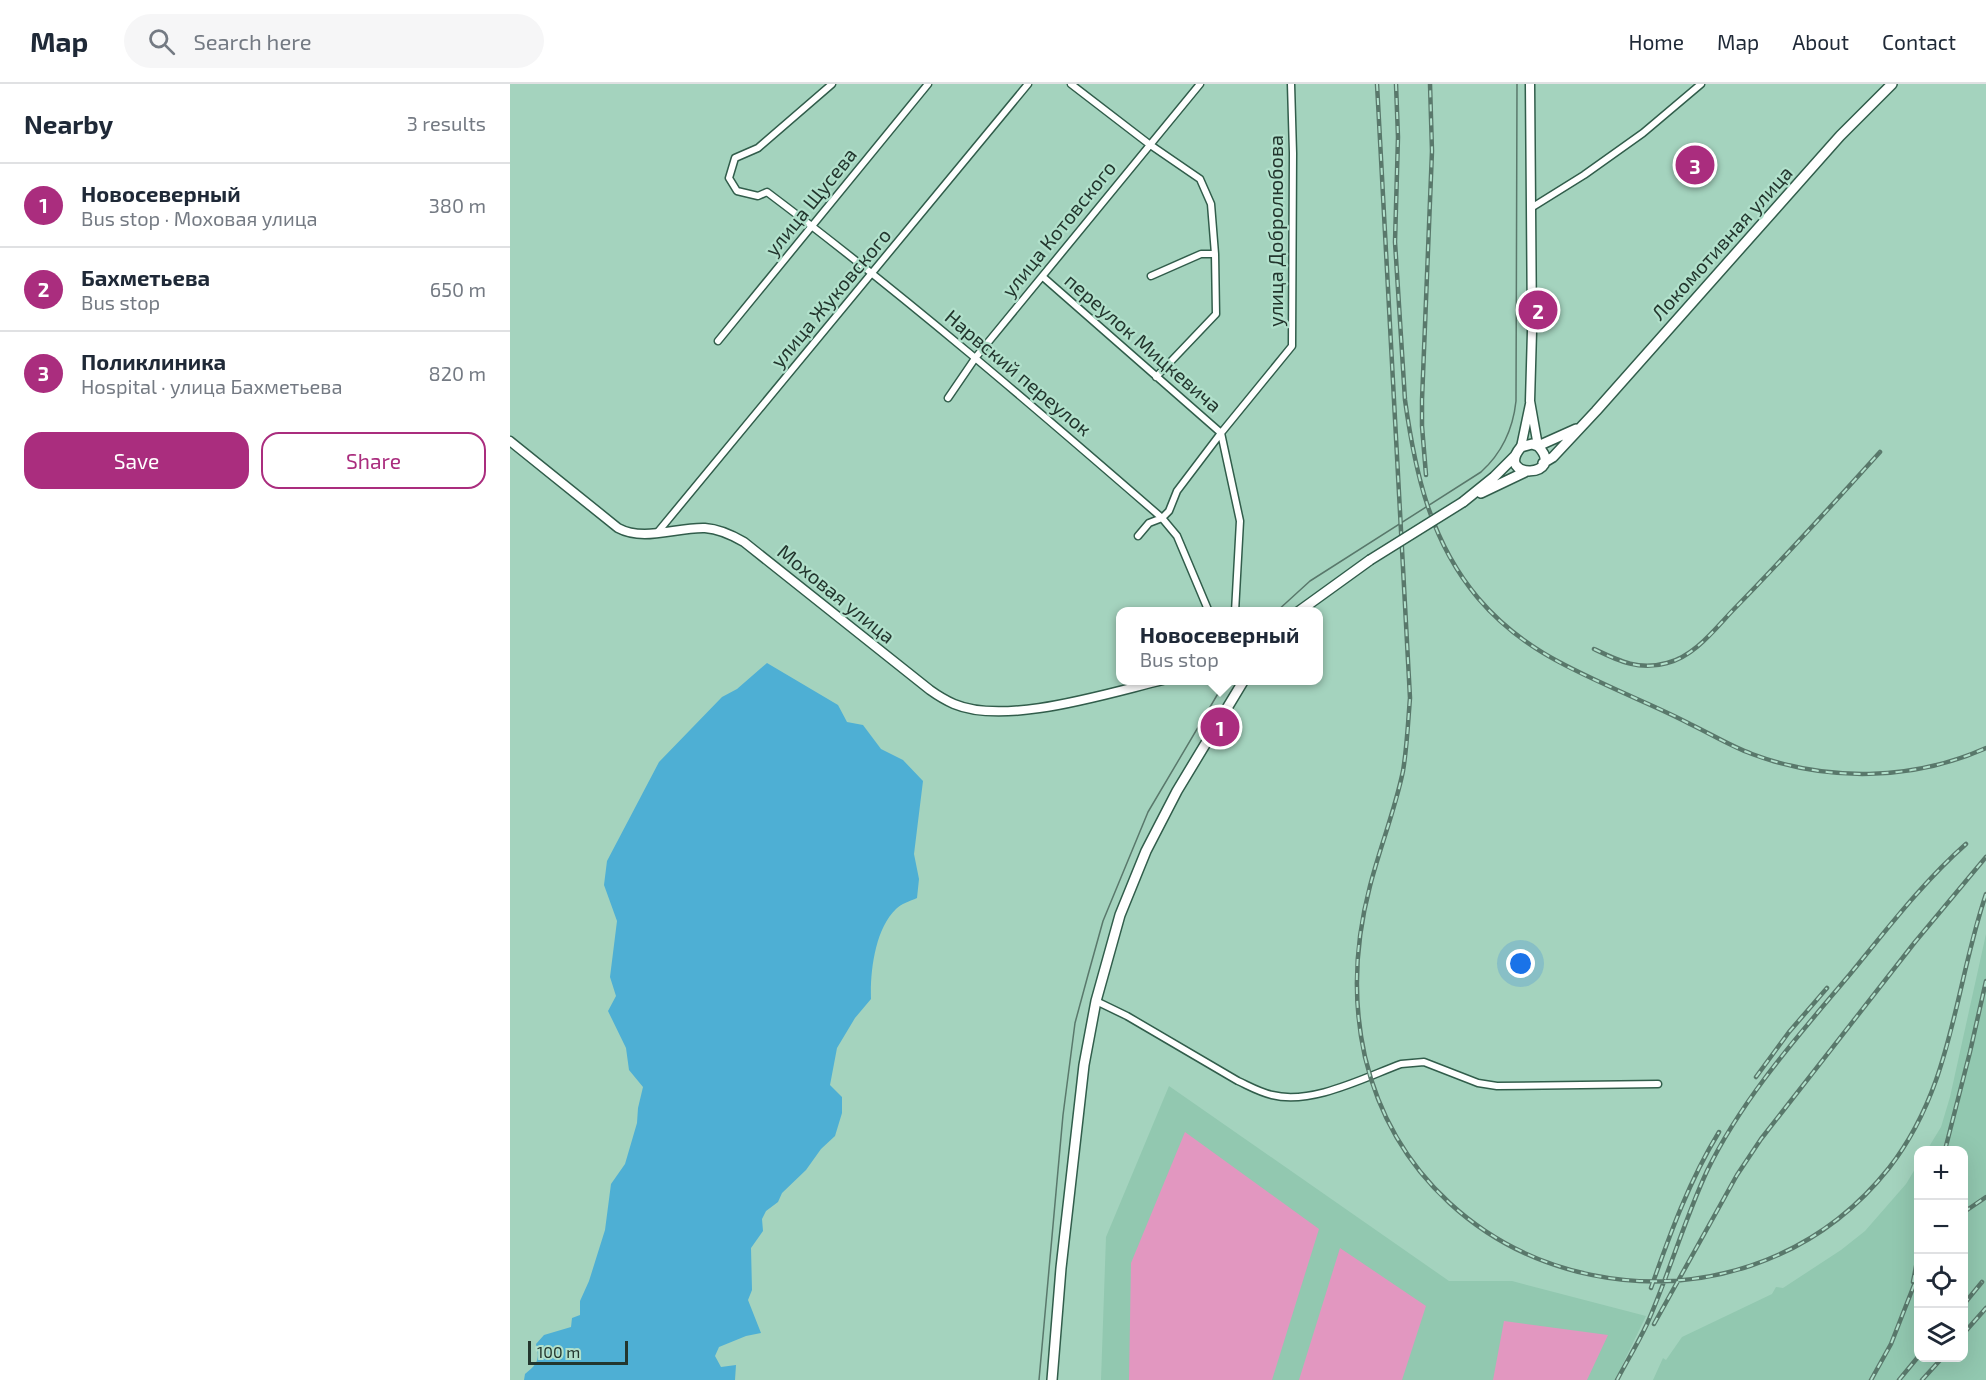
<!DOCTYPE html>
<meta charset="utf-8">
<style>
body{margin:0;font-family:"Exo 2",sans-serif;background:#f6f6f7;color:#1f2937}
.controls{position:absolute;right:18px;bottom:18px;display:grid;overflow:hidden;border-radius:12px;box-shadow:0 6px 24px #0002}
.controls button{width:54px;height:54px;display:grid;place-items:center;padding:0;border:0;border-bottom:2px solid #e0e1e3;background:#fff;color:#1f2937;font:30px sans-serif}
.scale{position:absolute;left:18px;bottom:15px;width:100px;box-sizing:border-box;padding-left:6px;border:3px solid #23362e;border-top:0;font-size:16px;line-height:21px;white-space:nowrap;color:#23362e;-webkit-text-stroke:4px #b1e0cb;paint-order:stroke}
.you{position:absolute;left:1011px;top:880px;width:21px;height:21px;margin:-15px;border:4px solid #fff;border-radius:50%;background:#1a73e8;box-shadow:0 0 0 9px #1a73e833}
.badge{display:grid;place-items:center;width:39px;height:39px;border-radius:50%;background:#aa2d7e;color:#fff;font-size:20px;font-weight:700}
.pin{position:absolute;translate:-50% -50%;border:3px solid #fff;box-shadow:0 2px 6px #0006}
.popup{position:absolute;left:606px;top:523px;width:207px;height:78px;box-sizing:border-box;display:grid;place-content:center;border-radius:12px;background:#fff;filter:drop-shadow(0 2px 4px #0005);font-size:20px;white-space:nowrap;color:#747a83}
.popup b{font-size:22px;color:#1f2937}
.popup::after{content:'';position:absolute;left:50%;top:100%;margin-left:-12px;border:12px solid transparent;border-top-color:#fff}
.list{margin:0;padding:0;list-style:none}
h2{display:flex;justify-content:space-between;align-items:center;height:78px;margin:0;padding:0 24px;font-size:26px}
h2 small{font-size:20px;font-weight:400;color:#747a83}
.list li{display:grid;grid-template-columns:39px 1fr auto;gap:18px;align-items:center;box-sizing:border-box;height:84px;padding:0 24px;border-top:2px solid #e0e1e3}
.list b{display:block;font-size:22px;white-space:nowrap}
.list p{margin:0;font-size:20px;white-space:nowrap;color:#747a83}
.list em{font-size:20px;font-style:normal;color:#747a83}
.actions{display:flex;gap:12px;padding:18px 24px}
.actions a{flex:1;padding:14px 0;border:2px solid #aa2d7e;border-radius:18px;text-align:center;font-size:21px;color:#aa2d7e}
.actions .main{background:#aa2d7e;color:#fff}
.icon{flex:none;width:33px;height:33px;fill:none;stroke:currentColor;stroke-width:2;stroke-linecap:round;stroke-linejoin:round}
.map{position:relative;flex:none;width:1476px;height:1296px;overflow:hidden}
header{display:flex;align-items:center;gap:36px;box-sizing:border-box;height:84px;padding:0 30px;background:#fff;border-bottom:2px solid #e0e1e3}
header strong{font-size:28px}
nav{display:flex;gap:33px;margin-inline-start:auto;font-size:21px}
.search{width:420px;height:54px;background:#f6f6f7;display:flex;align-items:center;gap:15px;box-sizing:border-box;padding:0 21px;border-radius:33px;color:#747a83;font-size:22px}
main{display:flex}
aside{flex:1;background:#fff}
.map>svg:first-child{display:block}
</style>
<header>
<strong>Map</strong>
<div class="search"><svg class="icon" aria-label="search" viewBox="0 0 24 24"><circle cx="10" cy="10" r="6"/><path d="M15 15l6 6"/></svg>Search here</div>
<nav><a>Home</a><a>Map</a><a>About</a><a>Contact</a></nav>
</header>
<main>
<aside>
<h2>Nearby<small>3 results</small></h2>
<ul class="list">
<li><span class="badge">1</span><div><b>Новосеверный</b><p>Bus stop · Моховая улица</p></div><em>380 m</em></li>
<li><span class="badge">2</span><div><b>Бахметьева</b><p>Bus stop</p></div><em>650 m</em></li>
<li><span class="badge">3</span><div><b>Поликлиника</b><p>Hospital · улица Бахметьева</p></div><em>820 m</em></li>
</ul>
<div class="actions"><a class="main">Save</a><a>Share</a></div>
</aside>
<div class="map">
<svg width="1476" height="1296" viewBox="0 0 1476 1296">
<rect width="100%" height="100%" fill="#a4d3be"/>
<!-- built -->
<path fill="#92c8b0" d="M1476,850V1296H1143L1153,1274L1156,1276L1172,1253L1262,1210L1266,1203L1273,1204L1331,1166L1355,1147L1396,1100L1408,1080V1274H1454V1066H1417L1431,1043L1440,1013Z
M659,1002L939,1197H1002L1136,1232L1105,1296H591L596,1153Z"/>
<!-- green -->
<path fill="#e297c0" d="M675,1048L809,1145L762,1296H619L621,1179Z
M830,1164L916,1222L892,1296H789Z
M994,1237L1098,1251L1077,1296H983Z"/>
<!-- water -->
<path fill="#4eafd4" d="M257,579L328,621L337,638L353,641L371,665L393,676L413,697L404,770L409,795L407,814C400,817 391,820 386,825C365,845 360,888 361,915L345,934L327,964L320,1001L332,1013V1029L325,1052L311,1065L296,1086L272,1109L268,1118L256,1127L252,1135L253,1147L241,1164L242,1206L238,1216L251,1249L236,1252L209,1263L205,1272L211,1283L226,1281L225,1296H14L15,1290C28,1280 30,1275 26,1260L34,1251L61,1243L62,1234L70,1231V1217L79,1197L95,1146L101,1100L115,1080L127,1039L128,1024L133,1003L119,986L116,964L98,927L106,912L100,893L107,837L94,801L97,777L149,678L212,613L227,605Z"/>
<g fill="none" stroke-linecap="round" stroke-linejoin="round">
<!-- street casing -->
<g stroke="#315d4b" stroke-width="9">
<path id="street" d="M322,0L248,64L225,74L219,94L227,107L248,112L257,108C394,211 523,322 652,434L667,452L699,528
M561,0L639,60L690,95L701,120L705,170H691L641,192
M1021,124L1074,91L1133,49L1191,0
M533,193L711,349L730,437L725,528
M208,257L418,0
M646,293L706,230L705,170
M438,314L466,273L690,0
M147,449L518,0
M628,452L639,439L652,434L659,427L667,407L711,349L782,262L783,69L781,0
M586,917L617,932L728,997C739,1002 749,1008 762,1011C802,1021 853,994 891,980L914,978L968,999L987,1002L1148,1000"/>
</g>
<!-- secondary casing -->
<g stroke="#315d4b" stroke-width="11">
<path id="secondary" d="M1020,0L1022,247L1020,317L1028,362
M0,357L108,444C134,458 166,443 195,444C210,445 222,451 234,458L420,606C427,611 435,616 444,620C496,642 598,609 653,596
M1011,363L1020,320"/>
</g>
<!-- primary casing -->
<g stroke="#315d4b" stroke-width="12">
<path id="primary" d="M1028,362C1058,394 983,396 1011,363L1022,360L1028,362L1066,345
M1033,379L1043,373L1086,327L1330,52L1382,0
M971,409L1015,388
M953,418L984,393L1005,372
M788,528L860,476
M542,1296L551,1184L574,981L586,917L610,831L636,767L667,707L734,596"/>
</g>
<!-- street -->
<use href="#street" stroke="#fff" stroke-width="6"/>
<!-- secondary -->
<use href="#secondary" stroke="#fff" stroke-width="8"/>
<!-- primary -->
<use href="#primary" stroke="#fff" stroke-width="9"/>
<!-- tram -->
<path stroke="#59786b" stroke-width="1.5" d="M766,528L800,497L971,388C992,369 1003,345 1006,317L1007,0
M529,1296L553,1031L565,939L578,891L593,837L638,728L716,596"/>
<!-- rail casing -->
<g stroke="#59786b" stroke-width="4.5">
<path id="rail" d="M867,0L900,614C898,638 897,663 893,687C885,726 870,763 860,802C845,859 842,915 855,973C912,1214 1227,1276 1379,1084C1443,1002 1444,905 1476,810
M886,0L888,53L885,158L895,316C905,388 920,457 968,514C1013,567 1066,587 1127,615C1145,623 1163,631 1180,640C1201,650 1220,662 1242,670C1317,698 1402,697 1476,664
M916,391L912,342V316L922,67L920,0
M1084,565C1109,577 1129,587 1157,579C1186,572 1207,542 1227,522C1276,472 1323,420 1370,368
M1246,993L1279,948L1317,904
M1435,1066L1460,968L1476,897
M1407,1111L1408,1109
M1454,1128L1476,1113
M1403,1198L1408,1172
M1141,1204C1160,1150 1179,1097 1209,1048
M1454,1220L1472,1198
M1144,1240L1227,1091L1251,1055L1405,858L1476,773
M1454,1249L1476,1224
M1107,1296C1117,1277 1128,1259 1137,1240C1159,1190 1174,1137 1197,1087C1233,1013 1289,951 1341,889C1378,844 1413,798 1456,760
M1361,1296L1381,1260L1408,1191
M1389,1296L1408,1273
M1412,1296L1432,1274"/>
</g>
<!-- rail -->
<use href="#rail" stroke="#b1e0cb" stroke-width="2" stroke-dasharray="7" stroke-linecap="butt"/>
<!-- primary-bridge casing -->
<g stroke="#315d4b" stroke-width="12" stroke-linecap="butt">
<path id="primary-bridge" d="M860,476L953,418"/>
</g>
<!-- primary-bridge -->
<use href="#primary-bridge" stroke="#fff" stroke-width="9"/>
</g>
<g text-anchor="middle" stroke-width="4.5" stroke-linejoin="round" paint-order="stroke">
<!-- street labels -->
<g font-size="20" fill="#23362e" stroke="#b1e0cb">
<text transform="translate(301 118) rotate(-51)" y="7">улица Щусева</text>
<text transform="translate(549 145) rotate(-51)" y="7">улица Котовского</text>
<text transform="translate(766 147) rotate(-90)" y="7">улица Добролюбова</text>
<text transform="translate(1212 159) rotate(-48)" y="7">Локомотивная улица</text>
<text transform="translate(321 214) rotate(-50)" y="7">улица Жуковского</text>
<text transform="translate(633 259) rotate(41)" y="7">переулок Мицкевича</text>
<text transform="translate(508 289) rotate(40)" y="7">Нарвский переулок</text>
<text transform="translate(326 510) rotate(39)" y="7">Моховая улица</text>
</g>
</g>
</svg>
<div class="controls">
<button>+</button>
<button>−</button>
<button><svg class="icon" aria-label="locate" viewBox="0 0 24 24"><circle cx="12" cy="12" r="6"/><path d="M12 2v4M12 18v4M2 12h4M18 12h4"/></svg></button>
<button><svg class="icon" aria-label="layers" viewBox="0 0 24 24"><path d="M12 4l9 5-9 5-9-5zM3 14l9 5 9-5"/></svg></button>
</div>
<div class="scale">100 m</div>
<div class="you"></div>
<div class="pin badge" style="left:710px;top:643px">1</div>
<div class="popup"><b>Новосеверный</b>Bus stop</div>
<div class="pin badge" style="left:1028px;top:226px">2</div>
<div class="pin badge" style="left:1185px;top:81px">3</div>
</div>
</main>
